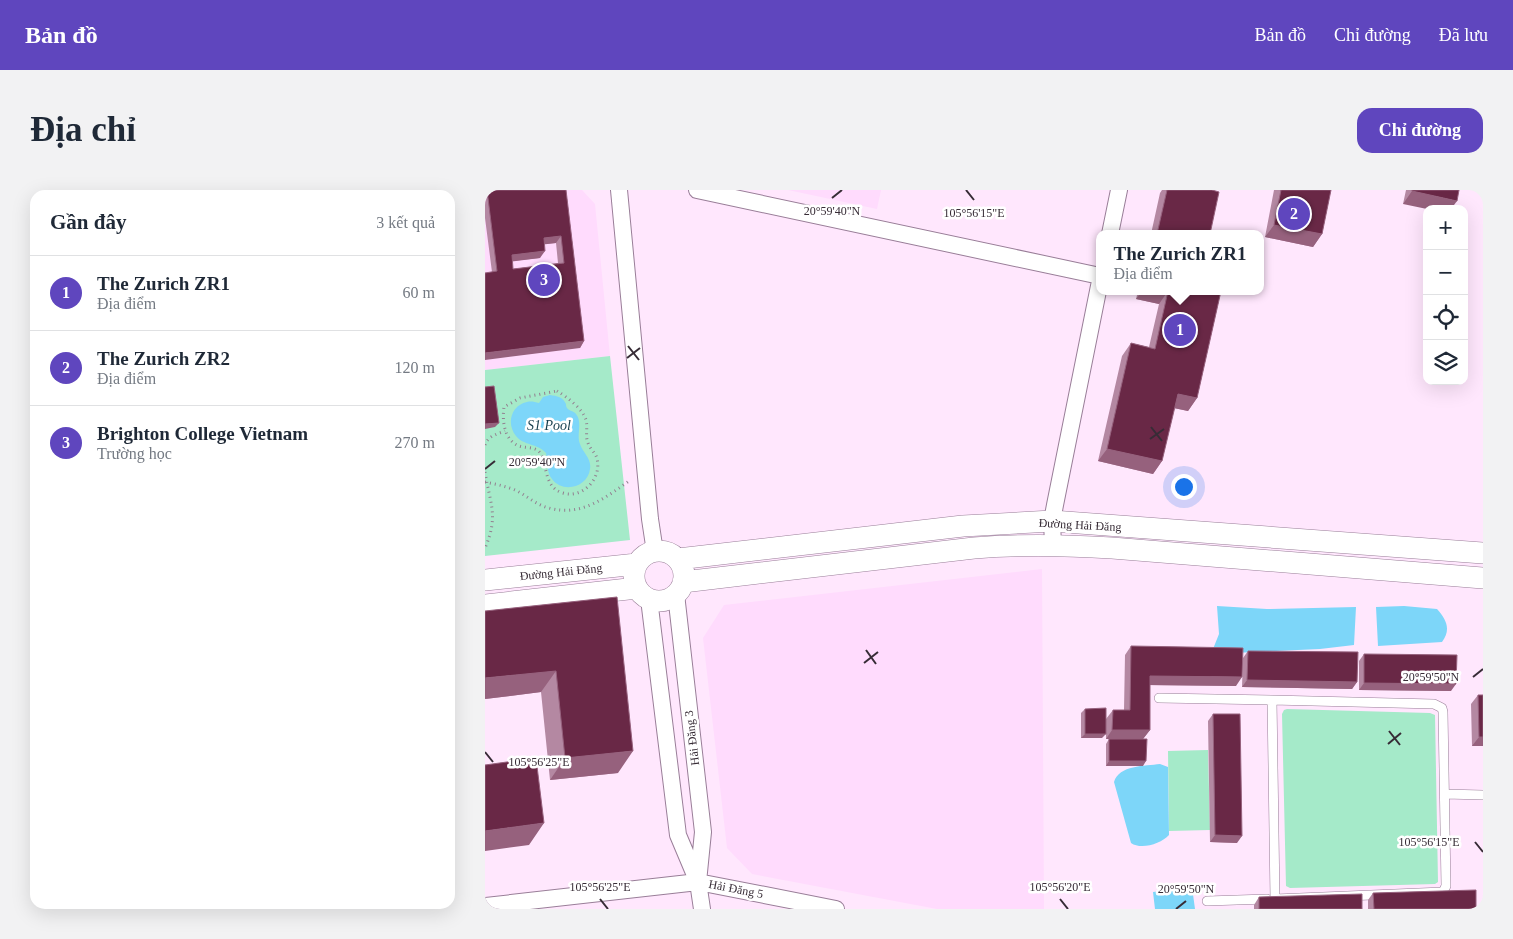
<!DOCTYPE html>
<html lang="vi">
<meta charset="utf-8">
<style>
body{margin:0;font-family:Georgia,serif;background:#f2f2f3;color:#1f2937}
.controls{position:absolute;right:15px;top:15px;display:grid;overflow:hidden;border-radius:10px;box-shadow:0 5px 20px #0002}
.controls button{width:45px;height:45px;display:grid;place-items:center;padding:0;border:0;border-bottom:1px solid #e0e1e3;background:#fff;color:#1f2937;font:25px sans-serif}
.you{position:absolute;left:698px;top:296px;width:18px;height:18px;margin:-12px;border:4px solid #fff;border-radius:50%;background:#1a73e8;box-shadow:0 0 0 8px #1a73e833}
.badge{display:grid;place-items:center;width:32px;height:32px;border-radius:50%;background:#5f46be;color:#fff;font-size:16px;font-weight:700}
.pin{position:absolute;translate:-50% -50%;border:2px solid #fff;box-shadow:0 1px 5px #0006}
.popup{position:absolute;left:611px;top:40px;width:168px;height:65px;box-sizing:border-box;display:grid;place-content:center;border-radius:10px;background:#fff;filter:drop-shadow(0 1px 4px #0005);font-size:16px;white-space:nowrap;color:#747a83}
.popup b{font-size:19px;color:#1f2937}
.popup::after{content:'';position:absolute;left:50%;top:100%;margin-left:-10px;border:10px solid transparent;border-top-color:#fff}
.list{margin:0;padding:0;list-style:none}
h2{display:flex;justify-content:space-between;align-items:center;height:65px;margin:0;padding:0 20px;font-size:21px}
h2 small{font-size:16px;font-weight:400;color:#747a83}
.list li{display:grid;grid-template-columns:32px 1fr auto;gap:15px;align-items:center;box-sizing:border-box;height:75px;padding:0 20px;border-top:1px solid #e0e1e3}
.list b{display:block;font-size:19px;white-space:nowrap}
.list p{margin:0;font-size:16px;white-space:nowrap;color:#747a83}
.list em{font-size:16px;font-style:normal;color:#747a83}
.icon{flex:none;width:28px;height:28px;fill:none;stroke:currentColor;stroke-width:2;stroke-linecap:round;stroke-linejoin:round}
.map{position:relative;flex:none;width:998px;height:719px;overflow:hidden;border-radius:15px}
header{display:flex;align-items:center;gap:30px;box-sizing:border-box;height:70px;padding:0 25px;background:#5f46be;color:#fff}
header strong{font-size:24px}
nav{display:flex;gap:28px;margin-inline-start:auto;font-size:18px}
.intro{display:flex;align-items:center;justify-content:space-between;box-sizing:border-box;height:120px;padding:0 30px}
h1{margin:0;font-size:35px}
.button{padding:12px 22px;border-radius:15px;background:#5f46be;color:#fff;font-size:18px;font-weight:700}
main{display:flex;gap:30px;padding:0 30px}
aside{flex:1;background:#fff;border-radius:15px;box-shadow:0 5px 20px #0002}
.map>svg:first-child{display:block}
</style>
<header>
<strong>Bản đồ</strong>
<nav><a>Bản đồ</a><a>Chỉ đường</a><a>Đã lưu</a></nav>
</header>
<div class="intro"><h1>Địa chỉ</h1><a class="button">Chỉ đường</a></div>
<main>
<aside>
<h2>Gần đây<small>3 kết quả</small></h2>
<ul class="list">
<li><span class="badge">1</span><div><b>The Zurich ZR1</b><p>Địa điểm</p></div><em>60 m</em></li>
<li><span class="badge">2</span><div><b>The Zurich ZR2</b><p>Địa điểm</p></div><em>120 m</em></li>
<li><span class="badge">3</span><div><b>Brighton College Vietnam</b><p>Trường học</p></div><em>270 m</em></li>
</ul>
</aside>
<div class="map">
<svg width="998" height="719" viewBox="0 0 998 719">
<rect width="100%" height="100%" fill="#ffe7fd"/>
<!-- built -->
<path fill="#ffdbfd" d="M0,0H97L110,14L125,166L0,180Z
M303,0H396L392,19Z
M557,379L559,719H452L267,684L242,658L218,448L239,415Z"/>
<!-- green -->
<path fill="#a5eac9" d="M125,166L145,350L0,366V180Z
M802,519L945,523L950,525L953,692L950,694L805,698L801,696L797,524L799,520Z
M723,560L725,640L684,641L683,561Z"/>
<!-- water -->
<path fill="#7dd6f9" d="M65,205C72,206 78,207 81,214C81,215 81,217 82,218C84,221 89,221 91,224C98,233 91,245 95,254C98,263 107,269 105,279C103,297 78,304 67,289C61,282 63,271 61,263C52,253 39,256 31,246C21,234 26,215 42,212C46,211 50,212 54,213L58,207Z
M732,416L782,419L871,417L869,455L835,459L726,464L734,444Z
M919,416L952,419C962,430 966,440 957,452L893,456L891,417Z
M675,574L683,577L684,645C676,654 656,660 646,653L629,592C634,575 660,576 675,574Z
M707,697L710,719H670L668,702Z"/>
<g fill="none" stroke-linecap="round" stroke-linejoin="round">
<!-- service casing -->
<g stroke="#997e98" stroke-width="10">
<path id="service" d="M674,508L787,510
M787,510L949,514L957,518L958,522L961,696L958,702L790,709Z
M960,604L998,605
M722,711L782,709"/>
</g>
<!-- minor casing -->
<g stroke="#997e98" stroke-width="18">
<path id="minor" d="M134,0L165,329L170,362
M212,0L615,86
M625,44L634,0
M568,355L567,331L570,315L615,91
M191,404L218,642L213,692L217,719
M164,409L193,645L212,690
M0,716L213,692L351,719"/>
</g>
<!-- tertiary casing -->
<g stroke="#997e98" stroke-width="22">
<path id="tertiary" d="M149 386a25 25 0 1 1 50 0a25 25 0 1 1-50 0Z
M193,369L478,336L567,331L998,363
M0,390L152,374
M198,392L489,358C535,354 581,355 627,358L998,388
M0,415L152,398"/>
</g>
<!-- path -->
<path stroke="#928190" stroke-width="3" stroke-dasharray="1 4" stroke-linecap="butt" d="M72,201C82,207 98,219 101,230C103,238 100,246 103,253C105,259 111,263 112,269C117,288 98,309 78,303C56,297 64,268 52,260C47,257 40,258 34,256C19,250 17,231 19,217L35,208Z
M0,255C3,246 12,244 20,241
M0,282C5,314 14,326 0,358
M0,292C10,294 20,296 30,300C41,305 51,315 64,318C96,327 120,308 144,291"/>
<!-- service -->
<use href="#service" stroke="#fff" stroke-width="9"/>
<!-- minor -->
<use href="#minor" stroke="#fff" stroke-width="16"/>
<!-- tertiary -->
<use href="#tertiary" stroke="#fff" stroke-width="21"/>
</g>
<!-- wall -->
<path fill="#b488a2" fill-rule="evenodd" d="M0,0H81L99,151L95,158L7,82L0,28ZM71,53L73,73L28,79L27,71L55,68L59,54Z
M677,0H727L725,44H666L675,3Z
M789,0H846L837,44L828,57L780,47Z
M921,0H974L918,14Z
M653,101H736L712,208L703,221L689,218L677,271L668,284L613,271L637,166L646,153L664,157L674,114L651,109Z
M132,407L133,583L65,590L56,502L0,509Z
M646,456L751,496L665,495V540L658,549V576H621V554L624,549H621V529L628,520H639L640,465Z
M763,461L872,492L867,499L757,497L758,468Z
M879,464L966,501L874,500V471Z
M993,505L998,556H987L986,514Z
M600,519L617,548H596V523Z
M728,524L752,653L725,652L723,531Z
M888,703L991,719H883V710Z
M774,707L877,719H769V715Z"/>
<!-- shaded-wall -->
<path fill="#96617d" d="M927,1L972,11L966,19H942L918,14Z
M789,35L837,44L828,57L780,47Z
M76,46L71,53L54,55L59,48Z
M60,61L55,68L22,72L27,65Z
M657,101H683L674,114L651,109Z
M99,151L95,158L0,170V163Z
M693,204L712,208L703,221L684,217Z
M14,233L10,237L0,239V234Z
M622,259L677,271L668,284L613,271Z
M71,481L56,502L0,509V488Z
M665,486L757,487L751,496L659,495Z
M762,490L872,492L867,499L757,497Z
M879,493L971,494L966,501L874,500Z
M627,540H665L658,549H621Z
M600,544H621L617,548H596Z
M994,547H998V556H987Z
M148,561L133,583L65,590L80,568Z
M624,571H661L658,576H621Z
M59,633L44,655L0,661V641Z
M730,645L757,646L752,653L725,652Z"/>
<!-- building -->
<path fill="#692846" stroke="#96617d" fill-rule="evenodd" d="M2,0H81L99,151L0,163V83L12,81ZM76,46L79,73L28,79L27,65L60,61L59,48Z
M682,0H727L734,2L725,44H672Z
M796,0H846L837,44L789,35Z
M927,0H974L972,11L927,1Z
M683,101H736L712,208L693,204L677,271L622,259L646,153L670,159Z
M9,196L14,233L0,234V197Z
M132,407L148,561L80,568L71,481L0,488V421Z
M646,456L758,458L757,487L665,486V540H627L628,520H645Z
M763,461L873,462L872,492L762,490Z
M879,464L972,465L971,494L879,493Z
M993,505H998V547H994Z
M621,518V544H600V519Z
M728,524H755L757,646L730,645Z
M624,549H662L661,571H624Z
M51,568L59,633L0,641V575Z
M991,700V719H889L888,703Z
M877,704V719H774V707Z"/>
<!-- ticks -->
<path fill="none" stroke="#372c36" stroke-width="2" d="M481,0L489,10M347,8L357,0M143,156L154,170M142,168L155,158M666,237L677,251M665,249L679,239M0,279L10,271M381,460L391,474M379,473L393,462M988,487L998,479M904,541L915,555M903,554L916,543M0,562L8,572M990,652L998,662M115,709L123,719M575,709L583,719M691,719L701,711"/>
<g text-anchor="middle" stroke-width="5" stroke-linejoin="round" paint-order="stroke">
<!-- street labels -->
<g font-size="12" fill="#372c36" stroke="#fff">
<text transform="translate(595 335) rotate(3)" y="4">Đường Hải Đăng</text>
<text transform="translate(76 382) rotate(-6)" y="4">Đường Hải Đăng</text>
<text transform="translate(207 548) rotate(-97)" y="4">Hải Đăng 3</text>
<text transform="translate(251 699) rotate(11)" y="4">Hải Đăng 5</text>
</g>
<!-- water labels -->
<g font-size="14" font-style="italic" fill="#163e4d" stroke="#fff">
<text x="64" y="240">S1 Pool</text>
</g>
</g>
<g font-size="12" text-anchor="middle" fill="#372c36" stroke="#fff" stroke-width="5" stroke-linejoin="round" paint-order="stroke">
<text x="347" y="25">20°59'40"N</text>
<text x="489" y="27">105°56'15"E</text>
<text x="52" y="276">20°59'40"N</text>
<text x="946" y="491">20°59'50"N</text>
<text x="54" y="576">105°56'25"E</text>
<text x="944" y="656">105°56'15"E</text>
<text x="115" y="701">105°56'25"E</text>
<text x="575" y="701">105°56'20"E</text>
<text x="701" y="703">20°59'50"N</text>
</g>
</svg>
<div class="controls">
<button>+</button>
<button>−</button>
<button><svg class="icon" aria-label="locate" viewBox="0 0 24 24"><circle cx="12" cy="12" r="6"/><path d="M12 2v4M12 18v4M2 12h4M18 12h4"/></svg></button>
<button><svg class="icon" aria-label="layers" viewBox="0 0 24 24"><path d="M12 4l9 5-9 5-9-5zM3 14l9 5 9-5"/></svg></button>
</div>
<div class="you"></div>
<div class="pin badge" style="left:695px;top:140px">1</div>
<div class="popup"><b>The Zurich ZR1</b>Địa điểm</div>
<div class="pin badge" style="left:809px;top:24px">2</div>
<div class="pin badge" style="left:59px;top:90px">3</div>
</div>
</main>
